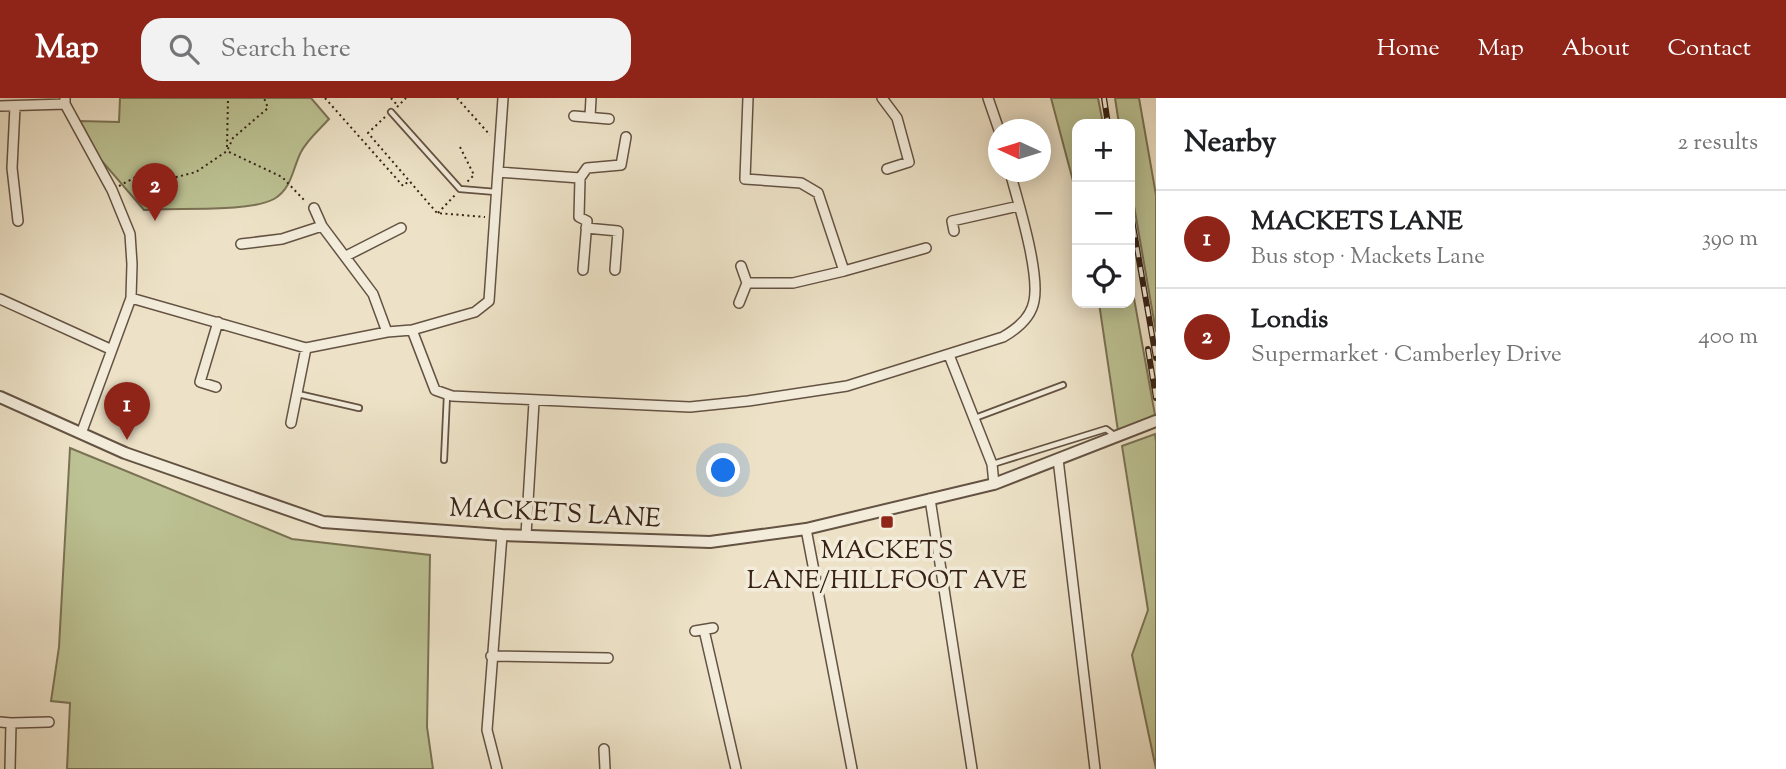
<!DOCTYPE html>
<meta charset="utf-8">
<style>
body{margin:0;font-family:"Sorts Mill Goudy",serif;background:#f2f2f2;color:#202124}
.controls{position:absolute;right:21px;top:21px;display:grid;overflow:hidden;border-radius:14px;box-shadow:0 4px 18px #0003}
.controls button{width:63px;height:63px;display:grid;place-items:center;padding:0;border:0;border-bottom:2px solid #e0e0e0;background:#fff;color:#202124;font:35px sans-serif}
.compass{position:absolute;left:988px;top:21px;width:63px;height:63px;border-radius:50%;background:#fff;box-shadow:0 4px 18px #0003;rotate:274deg}
.you{position:absolute;left:724px;top:373px;width:24px;height:24px;margin:-18px;border:5px solid #fff;border-radius:50%;background:#1a73e8;box-shadow:0 0 0 10px #1a73e833}
.badge{display:grid;place-items:center;width:46px;height:46px;border-radius:50%;background:#8f2418;color:#fff;font-size:23px;font-weight:700}
.pin{position:absolute;translate:-50% -58px;filter:drop-shadow(0 2px 4px #0008)}
.pin::after{content:'';position:absolute;top:37px;width:24px;height:21px;background:inherit;clip-path:polygon(0 0,100% 0,50% 100%)}
.list{margin:0;padding:0;list-style:none}
h2{display:flex;justify-content:space-between;align-items:center;height:91px;margin:0;padding:0 28px;font-size:30px}
h2 small{font-size:23px;font-weight:400;color:#757577}
.list li{display:grid;grid-template-columns:46px 1fr auto;gap:21px;align-items:center;box-sizing:border-box;height:98px;padding:0 28px;border-top:2px solid #e0e0e0}
.list b{display:block;font-size:26px;white-space:nowrap}
.list p{margin:0;font-size:23px;white-space:nowrap;color:#757577}
.list em{font-size:23px;font-style:normal;color:#757577}
.icon{flex:none;width:38px;height:38px;fill:none;stroke:currentColor;stroke-width:2;stroke-linecap:round;stroke-linejoin:round}
.map{position:relative;flex:none;width:1156px;height:671px;overflow:hidden}
header{display:flex;align-items:center;gap:42px;box-sizing:border-box;height:98px;padding:0 35px;background:#8f2418;color:#fff}
header strong{font-size:33px}
nav{display:flex;gap:38px;margin-inline-start:auto;font-size:24px}
.search{width:490px;height:63px;background:#f2f2f2;display:flex;align-items:center;gap:18px;box-sizing:border-box;padding:0 24px;border-radius:21px;color:#757577;font-size:26px}
main{display:flex}
aside{flex:1;background:#fff}
.map>svg:first-child{display:block}
</style>
<header>
<strong>Map</strong>
<div class="search"><svg class="icon" aria-label="search" viewBox="0 0 24 24"><circle cx="10" cy="10" r="6"/><path d="M15 15l6 6"/></svg>Search here</div>
<nav><a>Home</a><a>Map</a><a>About</a><a>Contact</a></nav>
</header>
<main>
<div class="map">
<svg width="1156" height="671" viewBox="0 0 1156 671">
<rect width="100%" height="100%" fill="#ede2c7"/>
<filter id="stains"><feTurbulence type="fractalNoise" baseFrequency=".00286" numOctaves="4"/><feColorMatrix values="0 0 0 0 .2 0 0 0 0 .09 0 0 0 0 .02 0 0 0 .5 -.17"/></filter>
<radialGradient id="worn" r=".72"><stop offset=".6" stop-color="#630" stop-opacity="0"/><stop offset="1" stop-color="#630" stop-opacity=".3"/></radialGradient>
<!-- green -->
<path fill="#bcc293" stroke="#7a7254" stroke-width="2" d="M120,0H311L329,21C320,31 307,42 301,54C293,69 292,91 274,101C248,115 176,109 144,112L101,62L80,23L119,24Z
M1051,0H1098L1103,26H1077V98Z
M1115,0H1139L1156,97V234L1130,85V26H1119Z
M1130,178L1155,317L1118,333L1099,205H1130Z
M1155,336L1156,344V671L1132,557L1148,512L1122,348Z
M70,350L292,441L430,457L427,629L433,671H67L70,605L51,603L59,549Z"/>
<g fill="none" stroke-linecap="round" stroke-linejoin="round">
<!-- service casing -->
<g stroke="#645242" stroke-width="8">
<path id="service" d="M391,14L460,91L496,94
M298,296L359,310
M975,320L1063,287
M444,362L447,297
M993,366L1106,331L1114,337"/>
</g>
<!-- minor casing -->
<g stroke="#645242" stroke-width="12">
<path id="minor" d="M65,0V6L112,92L130,136L132,166L131,200L82,333
M882,0L897,20L909,64L887,71
M988,0L999,32
M0,8L65,6
M15,9L12,70L18,123
M574,18L609,21
M590,19L591,0
M498,74L580,80L579,119L587,123L583,172
M580,80L587,70L621,67L626,39
M314,110L322,128
M586,130L618,133L615,172
M954,133L952,123L1019,108
M241,146L282,141L322,128L373,196L387,234
M346,158L401,130
M844,173L926,150
M747,185H793L844,173L818,95L801,85L745,81L748,0
M131,200L306,250L387,234L412,232L475,214L489,203L503,0
M0,201L110,251
M739,205L747,185L741,168
M412,232L435,292L452,298L690,309L748,303L847,288L1003,239C1017,231 1031,220 1034,203C1040,174 1018,104 1010,74
M949,257L992,366L994,386
M216,289L200,284L218,224
M291,325L306,250
M1058,361L1095,671
M930,401L972,671
M806,431L852,671
M526,437L534,304
M704,532L736,671
M695,533L713,530
M491,558L608,560
M0,624L11,625L10,671
M11,625L49,624
M604,651L605,671
M497,671L487,632L502,437"/>
</g>
<!-- tertiary casing -->
<g stroke="#645242" stroke-width="14">
<path id="tertiary" d="M0,299L125,355L323,424L502,437L710,444L806,431L994,386L1156,323"/>
</g>
<!-- path -->
<path stroke="#372215" stroke-width="2" stroke-dasharray="2 3.5" stroke-linecap="butt" d="M325,0L403,88L409,83
M391,0L397,7
M457,0L490,37
M397,9L406,0
M385,19L368,35L437,115L485,119
M227,49L228,0
M460,49L474,77L467,84
M229,54L282,79L305,103
M119,88L143,75L173,80L196,74L227,53L233,40L268,10L264,0
M438,115L456,96"/>
<!-- service -->
<use href="#service" stroke="#f3ecdb" stroke-width="4.5"/>
<!-- minor -->
<use href="#minor" stroke="#f3ecdb" stroke-width="9"/>
<!-- tertiary -->
<use href="#tertiary" stroke="#f3ecdb" stroke-width="10"/>
<!-- rail casing -->
<g stroke="#372215" stroke-width="6">
<path id="rail" d="M1104,0L1108,26
M1130,110L1156,260
M1148,251L1156,300"/>
</g>
<!-- rail -->
<use href="#rail" stroke="#f3ecdb" stroke-width="3.5" stroke-dasharray="10" stroke-linecap="butt"/>
</g>
<!-- markers -->
<rect fill="#8f2418" stroke="#f3ecdb" stroke-width="2.5" x="880" y="417" width="14" height="14" rx="3.5"/>
<g text-anchor="middle" stroke-width="7" stroke-linejoin="round" paint-order="stroke">
<!-- street labels -->
<g font-size="26" fill="#372215" stroke="#f3ecdb">
<text transform="translate(555 414) rotate(3)" y="9">MACKETS LANE</text>
</g>
<!-- poi labels -->
<g font-size="26" fill="#372215" stroke="#f3ecdb">
<text x="887" y="460">MACKETS<tspan x="887" dy="30">LANE/HILLFOOT AVE</tspan></text>
</g>
</g>
<rect width="100%" height="100%" filter="url(#stains)"/>
<rect width="100%" height="100%" fill="url(#worn)"/>
</svg>
<div class="controls">
<button>+</button>
<button>−</button>
<button><svg class="icon" aria-label="locate" viewBox="0 0 24 24"><circle cx="12" cy="12" r="6"/><path d="M12 2v4M12 18v4M2 12h4M18 12h4"/></svg></button>
</div>
<svg class="compass" viewBox="-18 -18 36 36"><path d="M0-13l5 13h-10z" fill="#e53935"/><path d="M0 13l5-13h-10z" fill="#757577"/></svg>
<div class="you"></div>
<div class="pin badge" style="left:127px;top:342px">1</div>
<div class="pin badge" style="left:155px;top:123px">2</div>
</div>
<aside>
<h2>Nearby<small>2 results</small></h2>
<ul class="list">
<li><span class="badge">1</span><div><b>MACKETS LANE</b><p>Bus stop · Mackets Lane</p></div><em>390 m</em></li>
<li><span class="badge">2</span><div><b>Londis</b><p>Supermarket · Camberley Drive</p></div><em>400 m</em></li>
</ul>
</aside>
</main>
